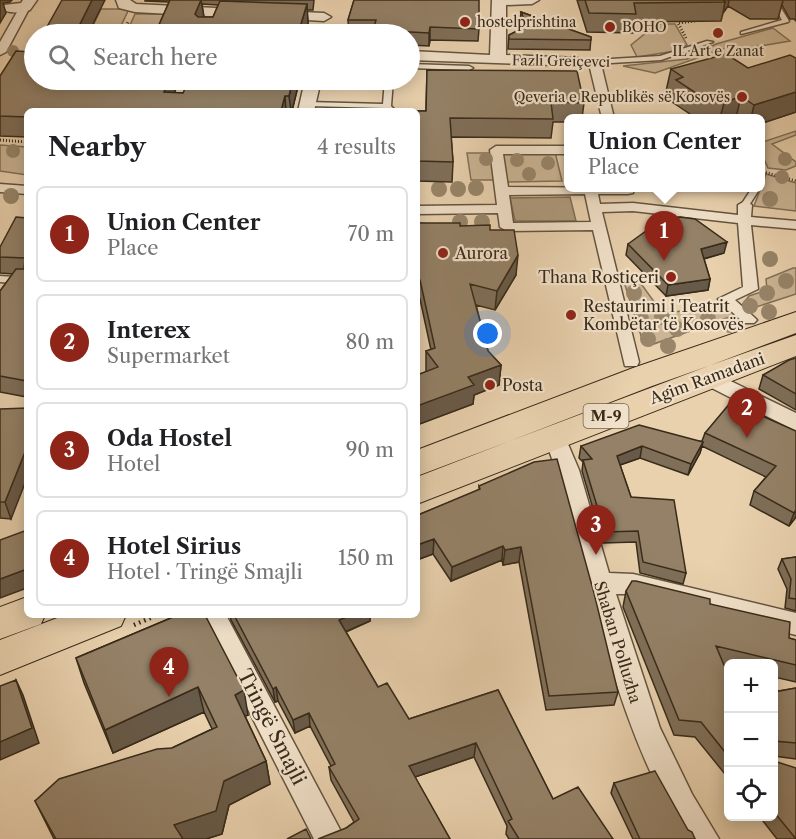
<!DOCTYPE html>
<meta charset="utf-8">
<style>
body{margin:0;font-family:"Libre Caslon Text",serif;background:#f6f6f6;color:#202124}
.controls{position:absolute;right:18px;bottom:18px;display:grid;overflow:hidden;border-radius:9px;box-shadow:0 3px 15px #0003}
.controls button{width:54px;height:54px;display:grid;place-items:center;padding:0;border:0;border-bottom:2px solid #e0e0e0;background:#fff;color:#202124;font:30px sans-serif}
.you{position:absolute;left:488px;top:334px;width:21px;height:21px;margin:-15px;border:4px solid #fff;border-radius:50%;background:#1a73e8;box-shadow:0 0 0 9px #1a73e833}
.badge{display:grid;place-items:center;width:39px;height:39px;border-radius:50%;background:#8f2418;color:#fff;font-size:20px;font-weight:700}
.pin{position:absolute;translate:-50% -50px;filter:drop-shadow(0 2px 3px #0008)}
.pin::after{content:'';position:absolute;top:32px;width:21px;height:18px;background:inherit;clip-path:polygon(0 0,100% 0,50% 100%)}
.popup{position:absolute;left:564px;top:114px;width:201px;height:78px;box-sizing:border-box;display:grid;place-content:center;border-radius:9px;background:#fff;filter:drop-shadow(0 2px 4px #0005);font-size:20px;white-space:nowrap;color:#757577}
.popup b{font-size:22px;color:#202124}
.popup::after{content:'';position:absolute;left:50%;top:100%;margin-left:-12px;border:12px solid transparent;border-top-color:#fff}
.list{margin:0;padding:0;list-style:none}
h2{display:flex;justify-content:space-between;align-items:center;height:78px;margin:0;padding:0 24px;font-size:26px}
h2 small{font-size:20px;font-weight:400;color:#757577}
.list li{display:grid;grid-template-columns:39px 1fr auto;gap:18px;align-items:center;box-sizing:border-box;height:96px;margin:0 12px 12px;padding:0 12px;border:2px solid #e0e0e0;border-radius:9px}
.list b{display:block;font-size:22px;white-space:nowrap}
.list p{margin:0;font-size:20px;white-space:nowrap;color:#757577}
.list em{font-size:20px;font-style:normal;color:#757577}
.icon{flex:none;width:33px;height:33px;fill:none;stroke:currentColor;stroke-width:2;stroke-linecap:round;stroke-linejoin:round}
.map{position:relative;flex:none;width:796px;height:839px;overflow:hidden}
.search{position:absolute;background:#fff;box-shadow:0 3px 15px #0003;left:24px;top:24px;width:396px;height:66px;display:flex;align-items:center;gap:15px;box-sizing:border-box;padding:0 21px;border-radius:33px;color:#757577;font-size:22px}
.panel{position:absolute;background:#fff;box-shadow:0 3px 15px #0003;left:24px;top:108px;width:396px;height:510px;border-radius:9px}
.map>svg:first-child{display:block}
</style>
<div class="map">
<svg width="796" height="839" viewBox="0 0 796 839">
<rect width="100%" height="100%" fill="#e9d1ae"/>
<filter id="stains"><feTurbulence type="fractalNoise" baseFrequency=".00333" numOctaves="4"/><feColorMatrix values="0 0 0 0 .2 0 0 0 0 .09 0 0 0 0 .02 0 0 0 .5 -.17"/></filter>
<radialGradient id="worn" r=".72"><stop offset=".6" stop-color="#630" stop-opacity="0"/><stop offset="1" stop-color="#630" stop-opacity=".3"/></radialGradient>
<!-- green -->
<path fill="#cbb595" stroke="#827058" stroke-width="1.5" d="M101,9H129L117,34H89Z
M135,14H169L159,34H126Z
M657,24H675L687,45L675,51L637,57L631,45Z
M773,28L790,41L742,49L731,46L655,73L623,66L687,59L716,44Z
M796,131V135L772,144L796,162V166L786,170L768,168L760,150V143Z
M0,145L27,147V175L0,171Z
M555,152L562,181L504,182L499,153Z
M467,153H492L495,180H471Z
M766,174L796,183V211L754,206Z
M793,268H796V294L747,310L742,305L749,296L767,290L766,279Z
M639,281L663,314L723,304L735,315L648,346L642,339L624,282Z"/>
<!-- water -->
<path fill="#ad997c" stroke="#7e6d55" stroke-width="1.5" d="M570,197L576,221H515L510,198Z"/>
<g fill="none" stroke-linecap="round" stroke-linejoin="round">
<!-- service casing -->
<g stroke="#64543f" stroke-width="3">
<path id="service" d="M770,0H776L789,21L788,22L741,34V32L782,20Z
M707,41L713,42L661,60L578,65L574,63L578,61L660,56Z
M410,64L469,66L473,68L469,70L410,68Z
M385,80H393L391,106L396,111H388L385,108L308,106L304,104L308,102L383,104Z
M752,188H760L748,207H742L741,205Z
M0,276L27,278V284L0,282Z"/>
</g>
<!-- pedestrian casing -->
<g stroke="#64543f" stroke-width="3">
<path id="pedestrian" d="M21,5L30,7L6,52L0,55V42Z
M596,65L602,68L614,118H602L590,68Z
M496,146H568V154H503L508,187L633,188V193L628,194H598L600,204L633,203L738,215V205L745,201L752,205L751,217L796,221V229L751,225L758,289L735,300L754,317L757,320L754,323H744L718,299L743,287L738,223L633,211L602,212L639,362L637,366H625L593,230L507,231L500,227L498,213L417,214V206L497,205L490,150ZM585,194L591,222L513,223L509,195Z
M0,184L27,186V194L0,192Z"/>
</g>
<!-- minor casing -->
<g stroke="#64543f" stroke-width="3">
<path id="minor" d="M23,0H37L30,10C22,12 8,15 2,8L4,5L21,3Z
M116,0H130L136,4L216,8L223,12L214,34H200L207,16L135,12L119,8Z
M492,0H539L532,4L506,5V55L578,58L586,63L583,66L410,60V51L490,55Z
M277,11L324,13L331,17L324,21L272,18L270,15L272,12Z
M305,80H321L314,111H298Z
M708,370L796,413V431L700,382L697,377L700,372Z
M554,428L562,430L579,470L609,573L633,574L796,613V635L633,594H616L660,728L692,794L719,839H686C629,748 604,643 575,541C565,506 558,469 543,436L546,430Z
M200,615H226L345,839H314Z"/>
</g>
<!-- primary casing -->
<g stroke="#382b1a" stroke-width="2">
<path id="primary" d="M796,312V333L417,476V450L633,368Z
M796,335V356L417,504V477L652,386Z
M27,597V615H45L41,624L0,639V607Z
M65,615H126L121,626L0,675V640Z"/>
</g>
<!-- path-far1 -->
<path stroke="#382b1a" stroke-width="3" stroke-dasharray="1 2" stroke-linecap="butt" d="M122,34L128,22
M686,38L678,23L695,21
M0,140L27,142
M760,171L796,181"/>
<!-- path -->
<path stroke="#382b1a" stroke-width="4.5" stroke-dasharray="1.5 4" stroke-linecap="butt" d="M134,625L157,615"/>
<!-- service -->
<use href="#service" fill="#f1e1ca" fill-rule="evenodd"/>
<!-- pedestrian -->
<use href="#pedestrian" fill="#f1e1ca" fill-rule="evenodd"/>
<!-- minor -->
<use href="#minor" fill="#f1e1ca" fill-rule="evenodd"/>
<!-- primary -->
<use href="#primary" fill="#e9d1ae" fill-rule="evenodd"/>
</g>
<!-- trees -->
<g fill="#98856a">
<circle cx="13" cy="51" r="6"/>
<circle cx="13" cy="151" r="7"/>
<circle cx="486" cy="159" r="7"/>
<circle cx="785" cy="159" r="7"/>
<circle cx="517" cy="160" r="7"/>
<circle cx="548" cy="163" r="7"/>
<circle cx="529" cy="174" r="7"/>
<circle cx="782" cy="177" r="7"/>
<circle cx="476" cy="188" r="8"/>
<circle cx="439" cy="189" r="8"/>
<circle cx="458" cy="189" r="8"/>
<circle cx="11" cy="196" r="8"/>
<circle cx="770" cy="199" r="8"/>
<circle cx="460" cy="222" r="8"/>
<circle cx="482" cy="222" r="8"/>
<circle cx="770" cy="259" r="8"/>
<circle cx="786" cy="281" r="8"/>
<circle cx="634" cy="293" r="8"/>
<circle cx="767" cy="293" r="8"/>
<circle cx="750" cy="306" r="8"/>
<circle cx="769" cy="312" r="8"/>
<circle cx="662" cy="317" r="8"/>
<circle cx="641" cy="319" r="8"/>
<circle cx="708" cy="319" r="8"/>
<circle cx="730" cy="325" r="8"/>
<circle cx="677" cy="329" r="8"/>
<circle cx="648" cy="339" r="8"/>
<circle cx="668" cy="346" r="8"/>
</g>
<!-- wall -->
<path fill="#7f6f59" stroke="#382b1a" stroke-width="1.5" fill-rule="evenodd" d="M145,0H314L313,10H307L308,23L305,34H155L169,2L145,1ZM202,4L218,5L213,17H204Z
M354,0L479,29L478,41L430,40L429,46L410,45V34H373V33L349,32L348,20Z
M577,0H783L778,19H750L728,6L723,13L721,21L635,22L633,33L587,32Z
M783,0H796V21L794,19H790L782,5Z
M521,12L591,37L590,50L508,49L509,35L523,28L520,22Z
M671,69L796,112L760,124V118H696L672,102L673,96L666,91Z
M427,70L584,103L582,118H568V122H553L551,138L451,137L453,162L452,182L417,181V111H426Z
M0,76L34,80H179L174,93H183L299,82L292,111H27V137L0,136Z
M27,218V397L0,392V291L13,274L0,273V247Z
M417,223L460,226L490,230L516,275L495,310L476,305L488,351L501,365L499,385L474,395L473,404L417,425V375L426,372V351L431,350L420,299H417Z
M628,244L724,253L704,259L710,279L708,290L666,296L626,255Z
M796,358V410L759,389L763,375Z
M0,409L11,519L0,518Z
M796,431V517L789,526L750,505L754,491L766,477L702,446L700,453L688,475L640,458L620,465L631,497L686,573L683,584L640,573L636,542L603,543L582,471L583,462L579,458L581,446L702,441L705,433Z
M479,486L618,692L614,705L546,710L519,562L503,565L502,560L451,581L433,554L417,560V517H418V515L479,490Z
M796,557V611L785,608L787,589L778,569L782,559Z
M626,591L710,604L789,638L796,640V682L774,677V663H729V666L724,665L729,677V779L695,737L674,735L623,607Z
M178,615L248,715L245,716L266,761L270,784L229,805L222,834L206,839H54L35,801L172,748L212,729L204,712L113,753L84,683L76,658Z
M230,615H370V621L346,632L378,687L409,719L498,690L553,799L613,839H509L506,834L507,826L474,757L415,777L450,839L346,828L354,822L331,780L329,767L331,766L310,726L295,733L278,701L275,702L231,620Z
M796,688V759L774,756V692Z
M774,761L796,839H777L759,816H774Z
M614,783L688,830L695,839H633L611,793Z"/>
<!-- shaded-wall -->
<path fill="#685a48" stroke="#382b1a" stroke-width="1.5" d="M0,0H12L10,2L3,3L6,13L0,23Z
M92,0H105L88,34H75Z
M201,0L204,18L198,33L195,14Z
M723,0H729L728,6L723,13L725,2Z
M307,4L308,23L305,34H298Z
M430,27V40L429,46V33Z
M169,80H179L168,111L164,92Z
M293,80H298L299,82L292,111H291L289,96Z
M796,92V112L760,124V118H751L754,105Z
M285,96L286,111H281Z
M741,96L736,118H720L724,103Z
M727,242L724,253L699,260L701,249Z
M518,255L516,275L495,310L497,291Z
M710,279L708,290L666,296L668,285Z
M501,365L499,385L474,395L473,404L417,425V406L468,377Z
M703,442L700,453L688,475L691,464Z
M642,446L640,458L614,467L617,456Z
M27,447V478L11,519L5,502Z
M796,510V517L789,526L794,513Z
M434,539L433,554L417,560V545Z
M503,546L502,560L451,581L452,567Z
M521,547L519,562L503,565L505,550Z
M27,569V588L0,598V579Z
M351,615H370V621L340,634L339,620Z
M16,680L23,695L39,743L0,760V742Z
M198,687L204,712L113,753L105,730Z
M276,687L278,701L275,702L273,689Z
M244,690L248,715L239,719L235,695Z
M309,713L310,726L295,733L293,720Z
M476,743L474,757L409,779V766Z
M266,761L270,784L229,805L222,834L206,839H178L174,825L224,781Z"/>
<!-- building -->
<path fill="#948167" stroke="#382b1a" stroke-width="1.5" d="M62,0H92L75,34H43Z
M170,0H201L195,14L198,17H213L220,1L307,4L298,34H155Z
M354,0H479V29L430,27L429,33L373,30L376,20H348Z
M585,0H723L725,2L634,3L636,14L589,13Z
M521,12L591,37V40L509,39V35L527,26Z
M16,51L34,52V51V80H169L164,92L183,93L189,80H293L289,96H285L281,111H27V117L0,116V76Z
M726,54L748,68L790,55L796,58V92L754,105L741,96L724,103L708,101L676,80L683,77L671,69Z
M427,70L577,71L584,103L551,102L553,119L450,118L453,162L417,161V111H426Z
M16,217L27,218V381L0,376V291L16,269H24L25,258L0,257V247Z
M680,217L695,219L727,242L701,249L710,279L668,285L628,244L653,226Z
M417,223H460V226L490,225V230H514L518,255L497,291L470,284L488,351L501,365L468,377L474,385L417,406V375L438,367L426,351L435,348L420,280H417Z
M796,358V394L763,375L789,360Z
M731,402L796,431V510L794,513L754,491L776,466L705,433Z
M27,408V447L5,502H0V409Z
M639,425L703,442L691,464L642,446L617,456L631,497L674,500L686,573L643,562L638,531L605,532L583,460L592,459L581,446Z
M557,459L594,593L618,692L549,696L521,547L505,550L503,546L452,567L434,539L417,545V517H419L418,515L480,489L479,486L534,462Z
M27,530V569L0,579V540Z
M796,557V599L789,598L791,579L782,559Z
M632,581H636L710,599V604L790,622L789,638L796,640V665L716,646L729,677V757L701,722L679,720L626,591Z
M178,615H205L244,690L235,695L266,761L224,781L216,811L174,825L183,839H56L35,801L59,779L157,749L172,748L217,727L198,687L105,730L76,658Z
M234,615H351L339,620L378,687L387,683L409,719L498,690L553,799L578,787L613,839H519L508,821L512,819L476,743L409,766L450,839H318L346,828L359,819L329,767L335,764L309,713L293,720L276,687L273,689Z
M16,680L32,728L0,742V686Z
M796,688V743L774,741V692Z
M774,761L796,768V839L774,812Z
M655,771L688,830L692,832L695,839H640L614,783Z
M306,829L311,839H287Z"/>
<!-- markers -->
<g fill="#8f2418" stroke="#f1e1ca" stroke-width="2">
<circle cx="465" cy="22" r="6"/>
<circle cx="610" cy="27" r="6"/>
<circle cx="718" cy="33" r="6"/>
<circle cx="742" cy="97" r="6"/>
<circle cx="443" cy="253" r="6"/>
<circle cx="671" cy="277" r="6"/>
<circle cx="571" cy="315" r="6"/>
<circle cx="490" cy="385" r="6"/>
</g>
<g text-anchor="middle" stroke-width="4.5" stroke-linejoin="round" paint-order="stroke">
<!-- far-poi labels -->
<g font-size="14" fill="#382b1a" stroke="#f1e1ca" text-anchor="start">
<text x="477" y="27">hostelprishtina</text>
<text x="622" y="32">BOHO</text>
<text x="718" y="56" text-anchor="middle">IL Art e Zanat</text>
<text x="730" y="102" text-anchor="end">Qeveria e Republikës së Kosovës</text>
</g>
<!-- far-street labels -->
<g font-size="14" fill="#382b1a" stroke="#f1e1ca">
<text transform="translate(561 61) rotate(1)" y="5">Fazli Greiçevci</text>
</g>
<!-- shield labels -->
<rect fill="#f1e1ca" stroke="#70624f" stroke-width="1.5" x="583.5" y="404" width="45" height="24" rx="4.5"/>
<g font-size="15" font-weight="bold" fill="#382b1a">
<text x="606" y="421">M-9</text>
</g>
<!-- poi labels -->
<g font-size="16" fill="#382b1a" stroke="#f1e1ca" text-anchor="start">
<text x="455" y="259">Aurora</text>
<text x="659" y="283" text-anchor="end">Thana Rostiçeri</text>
<text x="583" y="312">Restaurimi i Teatrit<tspan x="583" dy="18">Kombëtar të Kosovës</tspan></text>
<text x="502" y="391">Posta</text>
</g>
<!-- street labels -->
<g font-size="16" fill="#382b1a" stroke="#f1e1ca">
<text transform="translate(707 378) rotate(-20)" y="6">Agim Ramadani</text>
<text transform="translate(618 642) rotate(73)" y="6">Shaban Polluzha</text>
</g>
<!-- near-street labels -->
<g font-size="20" fill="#382b1a" stroke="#f1e1ca">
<text transform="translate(272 727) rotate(63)" y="7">Tringë Smajli</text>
</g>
</g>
<rect width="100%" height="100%" filter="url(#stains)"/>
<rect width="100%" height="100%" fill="url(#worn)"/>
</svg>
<div class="controls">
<button>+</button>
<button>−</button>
<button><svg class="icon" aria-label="locate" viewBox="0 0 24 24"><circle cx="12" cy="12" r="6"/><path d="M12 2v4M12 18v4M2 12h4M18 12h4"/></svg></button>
</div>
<div class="you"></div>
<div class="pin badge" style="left:664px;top:261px">1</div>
<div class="popup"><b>Union Center</b>Place</div>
<div class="pin badge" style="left:747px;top:438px">2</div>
<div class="pin badge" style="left:596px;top:555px">3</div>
<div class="pin badge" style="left:169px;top:697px">4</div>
<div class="search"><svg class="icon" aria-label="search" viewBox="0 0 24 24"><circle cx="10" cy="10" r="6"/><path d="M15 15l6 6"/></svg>Search here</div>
<section class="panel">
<h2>Nearby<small>4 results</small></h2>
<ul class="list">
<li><span class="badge">1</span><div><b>Union Center</b><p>Place</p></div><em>70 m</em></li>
<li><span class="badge">2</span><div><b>Interex</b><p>Supermarket</p></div><em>80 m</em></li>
<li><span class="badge">3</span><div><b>Oda Hostel</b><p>Hotel</p></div><em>90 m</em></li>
<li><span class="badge">4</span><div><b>Hotel Sirius</b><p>Hotel · Tringë Smajli</p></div><em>150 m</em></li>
</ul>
</section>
</div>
